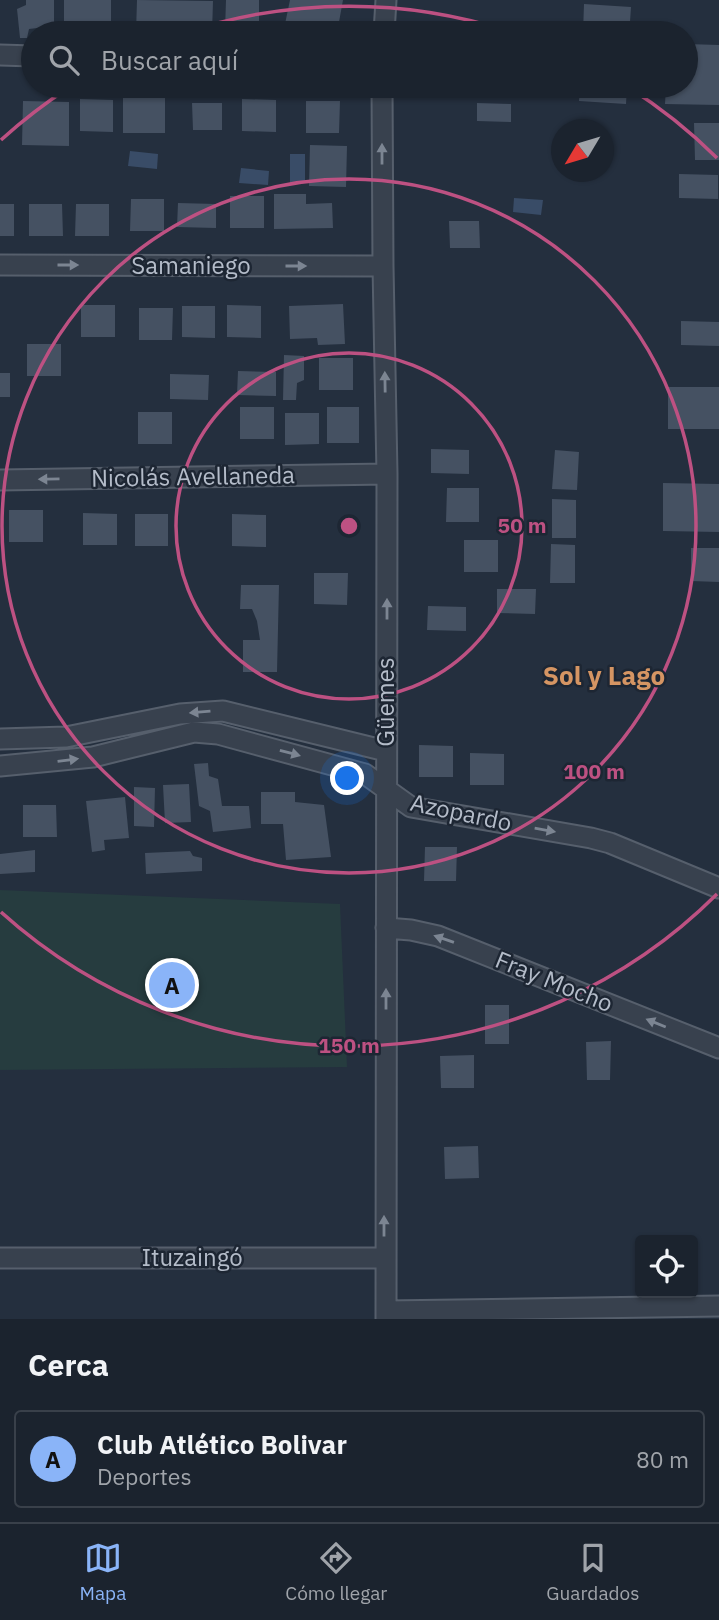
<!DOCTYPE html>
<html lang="es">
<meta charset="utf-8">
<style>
body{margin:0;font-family:"IBM Plex Sans",sans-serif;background:#242b36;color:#f1f3f6}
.controls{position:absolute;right:21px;bottom:21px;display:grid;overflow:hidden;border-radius:7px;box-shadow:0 2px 5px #0004}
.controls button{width:63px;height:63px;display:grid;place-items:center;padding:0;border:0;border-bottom:2px solid #39404a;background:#1b232e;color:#f1f3f6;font:35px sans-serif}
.compass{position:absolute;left:551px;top:119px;width:63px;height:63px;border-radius:50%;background:#1b232e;box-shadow:0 2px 5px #0004;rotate:232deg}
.you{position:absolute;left:348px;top:779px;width:24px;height:24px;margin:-18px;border:5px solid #fff;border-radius:50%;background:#1a73e8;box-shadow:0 0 0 10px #1a73e833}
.badge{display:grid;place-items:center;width:46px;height:46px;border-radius:50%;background:#8ab4f8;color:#111;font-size:23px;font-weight:700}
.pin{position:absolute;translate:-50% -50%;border:4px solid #fff;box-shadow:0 2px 7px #0006}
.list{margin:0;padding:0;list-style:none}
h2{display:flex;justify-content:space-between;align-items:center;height:91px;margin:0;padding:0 28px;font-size:30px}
h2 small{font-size:23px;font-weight:400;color:#a0a4aa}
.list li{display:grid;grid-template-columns:46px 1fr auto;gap:21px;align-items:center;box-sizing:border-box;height:98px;margin:0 14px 14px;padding:0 14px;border:2px solid #39404a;border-radius:7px}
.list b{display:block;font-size:26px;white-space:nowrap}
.list p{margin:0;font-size:23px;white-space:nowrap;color:#a0a4aa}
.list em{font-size:23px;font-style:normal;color:#a0a4aa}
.icon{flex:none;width:38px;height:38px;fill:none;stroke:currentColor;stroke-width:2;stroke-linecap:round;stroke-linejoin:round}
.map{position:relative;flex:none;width:719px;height:1319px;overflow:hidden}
.search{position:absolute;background:#1b232e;box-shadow:0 2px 5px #0004;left:21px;right:21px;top:21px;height:77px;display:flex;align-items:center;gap:18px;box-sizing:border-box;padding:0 24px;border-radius:38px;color:#a0a4aa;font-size:26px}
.sheet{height:203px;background:#1b232e}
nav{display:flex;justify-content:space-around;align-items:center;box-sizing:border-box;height:98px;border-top:2px solid #39404a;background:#1b232e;font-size:19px;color:#a0a4aa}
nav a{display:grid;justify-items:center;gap:4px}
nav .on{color:#8ab4f8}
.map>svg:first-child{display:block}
</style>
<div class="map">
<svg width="719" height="1319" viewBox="0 0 719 1319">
<rect width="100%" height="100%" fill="#242f3e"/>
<!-- green -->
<path fill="#263c3f" d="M0,890L340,904L347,1067L0,1070Z"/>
<!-- water -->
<path fill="#394c67" d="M130,151L158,154L157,169L128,166Z
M290,154H305V182L290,183Z
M241,168L269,171L268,185L239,183Z
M514,198L543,200L541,215L513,212Z"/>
<!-- building -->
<path fill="#455162" d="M26,0H54V26L29,29L27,38H20L17,9L26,5Z
M64,0H111V33H64Z
M137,0L213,1L212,33H136Z
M226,0H259V32L225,31Z
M290,0H343L337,33L285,24Z
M584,4L631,7L630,22L667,23V33H583Z
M686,44L719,45V105L665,104L666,86H686Z
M580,86H627L626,104L579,101Z
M123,96H165V133H123Z
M80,99L113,100V132L80,131Z
M242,99L276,100V132L242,131Z
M23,101L69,102V146L22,145Z
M306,101H340L339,133H306Z
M192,103H222V130H193Z
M477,103L511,104V122L477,121Z
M694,123H719V160H695Z
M310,145L347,146L346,187L309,186Z
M679,174L718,175V199L679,198Z
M274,194H306V204L332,203L333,228L274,229Z
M230,196H264V228H230Z
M131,199H164V231H130Z
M178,203L216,204V228L177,227Z
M0,204H14V236H0Z
M29,204H62L63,236H29Z
M76,204H109V236H75Z
M449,221H479L480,248H450Z
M343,304L345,344L318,345L317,338L290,339L289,306Z
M81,305H115V337H81Z
M227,305L261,306V338L227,337Z
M182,306H215V338L182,337Z
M139,308H173L172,340H139Z
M681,321L719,322V346L681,345Z
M27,344H61V376H27Z
M284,355L304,356V380L297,383L296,400H283Z
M319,358H353V390H319Z
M238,371L276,372V396L237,395Z
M0,373H10V397H0Z
M170,374L209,375L208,400L170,399Z
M668,387H719V429H668Z
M240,407H274V439H240Z
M327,407H359V443H327Z
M138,412H172V444H138Z
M285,413H319V444L285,445Z
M431,449L469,450V474L431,473Z
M555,450L579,452L577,490L552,489Z
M663,483L719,484V532L663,531Z
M447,488H479V522H446Z
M552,499L576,500V538H552Z
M9,510H43V542H9Z
M83,513L117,514V545H83Z
M135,514H168V546H135Z
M232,514L266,515V547L232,546Z
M464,540H498V572H464Z
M551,544L575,545V583H550Z
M691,548H719V582L691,581Z
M314,573H348L347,605L314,604Z
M241,585H279L277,672H243V640H260L257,621L252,609H240Z
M497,589H536L535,614L497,613Z
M428,606L466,607V631L427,630Z
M419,745L453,746V777H419Z
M470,753L504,754V785H470Z
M208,763L209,776L218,779L222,806H249L251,828L213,832L210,811L199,806L194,764Z
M189,784L191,822L165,823L163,785Z
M134,787L155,788L154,827L134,826Z
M261,792H295V802L324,805L331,857L286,860L283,824H261Z
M125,797L129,838L104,840L105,850L92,852L86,801Z
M23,805H56L57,837H23Z
M425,847H457L456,881H424Z
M35,850V872L0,874V854Z
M190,851L193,856L202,858V871L146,874L145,853Z
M485,1005H509V1044H485Z
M611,1041L610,1080H587L586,1042Z
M474,1055V1088H441L440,1056Z
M478,1146L479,1178L445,1179L444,1147Z"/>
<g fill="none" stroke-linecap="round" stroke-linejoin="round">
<!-- minor casing -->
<g stroke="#565f6c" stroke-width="23">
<path id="minor" d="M384,33L386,0
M0,55L33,56
M382,86L383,266L387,474L386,1319
M0,265L383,266
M0,480L387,474
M0,739L66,737L180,714L223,711L386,751
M0,766L93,757L194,732L218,734L365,774L411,807L591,838L610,843L719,888
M386,928L411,930L438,936L719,1048
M0,1258H384
M386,1311L719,1306"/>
</g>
<!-- minor -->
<use href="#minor" stroke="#38414e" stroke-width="19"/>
</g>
<!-- one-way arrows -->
<defs><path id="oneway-solid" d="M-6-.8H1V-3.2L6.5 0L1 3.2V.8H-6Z" transform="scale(1.75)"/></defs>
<g fill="#7c8592">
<use href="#oneway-solid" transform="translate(382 154) rotate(-90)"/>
<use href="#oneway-solid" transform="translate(68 265)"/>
<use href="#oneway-solid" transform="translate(296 266)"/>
<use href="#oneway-solid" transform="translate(385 382) rotate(-91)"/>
<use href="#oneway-solid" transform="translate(49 479) rotate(179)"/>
<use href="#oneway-solid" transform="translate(387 609) rotate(-90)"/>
<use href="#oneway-solid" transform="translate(200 712) rotate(175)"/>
<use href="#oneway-solid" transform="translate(290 753) rotate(15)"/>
<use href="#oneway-solid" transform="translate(68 760) rotate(-7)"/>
<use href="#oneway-solid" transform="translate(545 830) rotate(10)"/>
<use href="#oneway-solid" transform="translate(444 939) rotate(-161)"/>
<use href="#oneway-solid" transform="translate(386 999) rotate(-90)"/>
<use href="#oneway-solid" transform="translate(656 1023) rotate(-158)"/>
<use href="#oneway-solid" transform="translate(384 1226) rotate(-90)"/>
</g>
<!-- distance rings -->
<g fill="none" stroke="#bd5182" stroke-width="3.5">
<circle cx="349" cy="526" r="173"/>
<circle cx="349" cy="526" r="347"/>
<path d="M717 894A520 520 0 0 1 1 912M1 140A520 520 0 0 1 70 87M184 33A520 520 0 0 1 514 33M628 87A520 520 0 0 1 717 158"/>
</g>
<g text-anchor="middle" stroke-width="5" stroke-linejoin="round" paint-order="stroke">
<!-- street labels -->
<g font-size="24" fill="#b4bcc9" stroke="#1d2633">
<text x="191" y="274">Samaniego</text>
<text transform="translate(193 477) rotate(-1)" y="8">Nicolás Avellaneda</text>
<text transform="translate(386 702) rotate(-90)" y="8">Güemes</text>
<text transform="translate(461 813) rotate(12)" y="8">Azopardo</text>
<text transform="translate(554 982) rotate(22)" y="8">Fray Mocho</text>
<text x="192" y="1266">Ituzaingó</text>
</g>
<!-- neighbourhood labels -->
<g font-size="26" font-weight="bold" fill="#d59563" stroke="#1d2633">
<text x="604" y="685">Sol y Lago</text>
</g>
</g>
<circle cx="349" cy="526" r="10" fill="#bd5182" stroke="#1d2633" stroke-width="3.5"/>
<g font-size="21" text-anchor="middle" font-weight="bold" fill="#bd5182" stroke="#1d2633" stroke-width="5" stroke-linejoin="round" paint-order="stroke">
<text x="522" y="533">50 m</text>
<text x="594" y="779">100 m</text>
<text x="349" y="1053">150 m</text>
</g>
</svg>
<div class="controls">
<button><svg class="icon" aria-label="locate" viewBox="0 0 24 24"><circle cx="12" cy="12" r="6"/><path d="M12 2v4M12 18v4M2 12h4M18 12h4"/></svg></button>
</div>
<svg class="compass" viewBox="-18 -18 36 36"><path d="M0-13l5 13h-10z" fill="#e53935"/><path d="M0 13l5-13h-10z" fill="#a0a4aa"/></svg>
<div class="you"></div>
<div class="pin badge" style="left:172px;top:985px">A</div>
<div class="search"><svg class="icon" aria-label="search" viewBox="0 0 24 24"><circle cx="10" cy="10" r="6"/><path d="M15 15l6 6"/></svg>Buscar aquí</div>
</div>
<section class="sheet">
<h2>Cerca<small></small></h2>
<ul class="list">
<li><span class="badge">A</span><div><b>Club Atlético Bolivar</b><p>Deportes</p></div><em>80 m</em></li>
</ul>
</section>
<nav>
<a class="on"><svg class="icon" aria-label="map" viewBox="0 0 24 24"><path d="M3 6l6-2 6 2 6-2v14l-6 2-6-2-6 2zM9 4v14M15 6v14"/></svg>Mapa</a>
<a><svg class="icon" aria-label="directions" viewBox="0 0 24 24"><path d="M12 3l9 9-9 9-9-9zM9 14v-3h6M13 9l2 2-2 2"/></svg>Cómo llegar</a>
<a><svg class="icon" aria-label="saved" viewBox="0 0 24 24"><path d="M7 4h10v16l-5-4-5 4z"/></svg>Guardados</a>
</nav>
